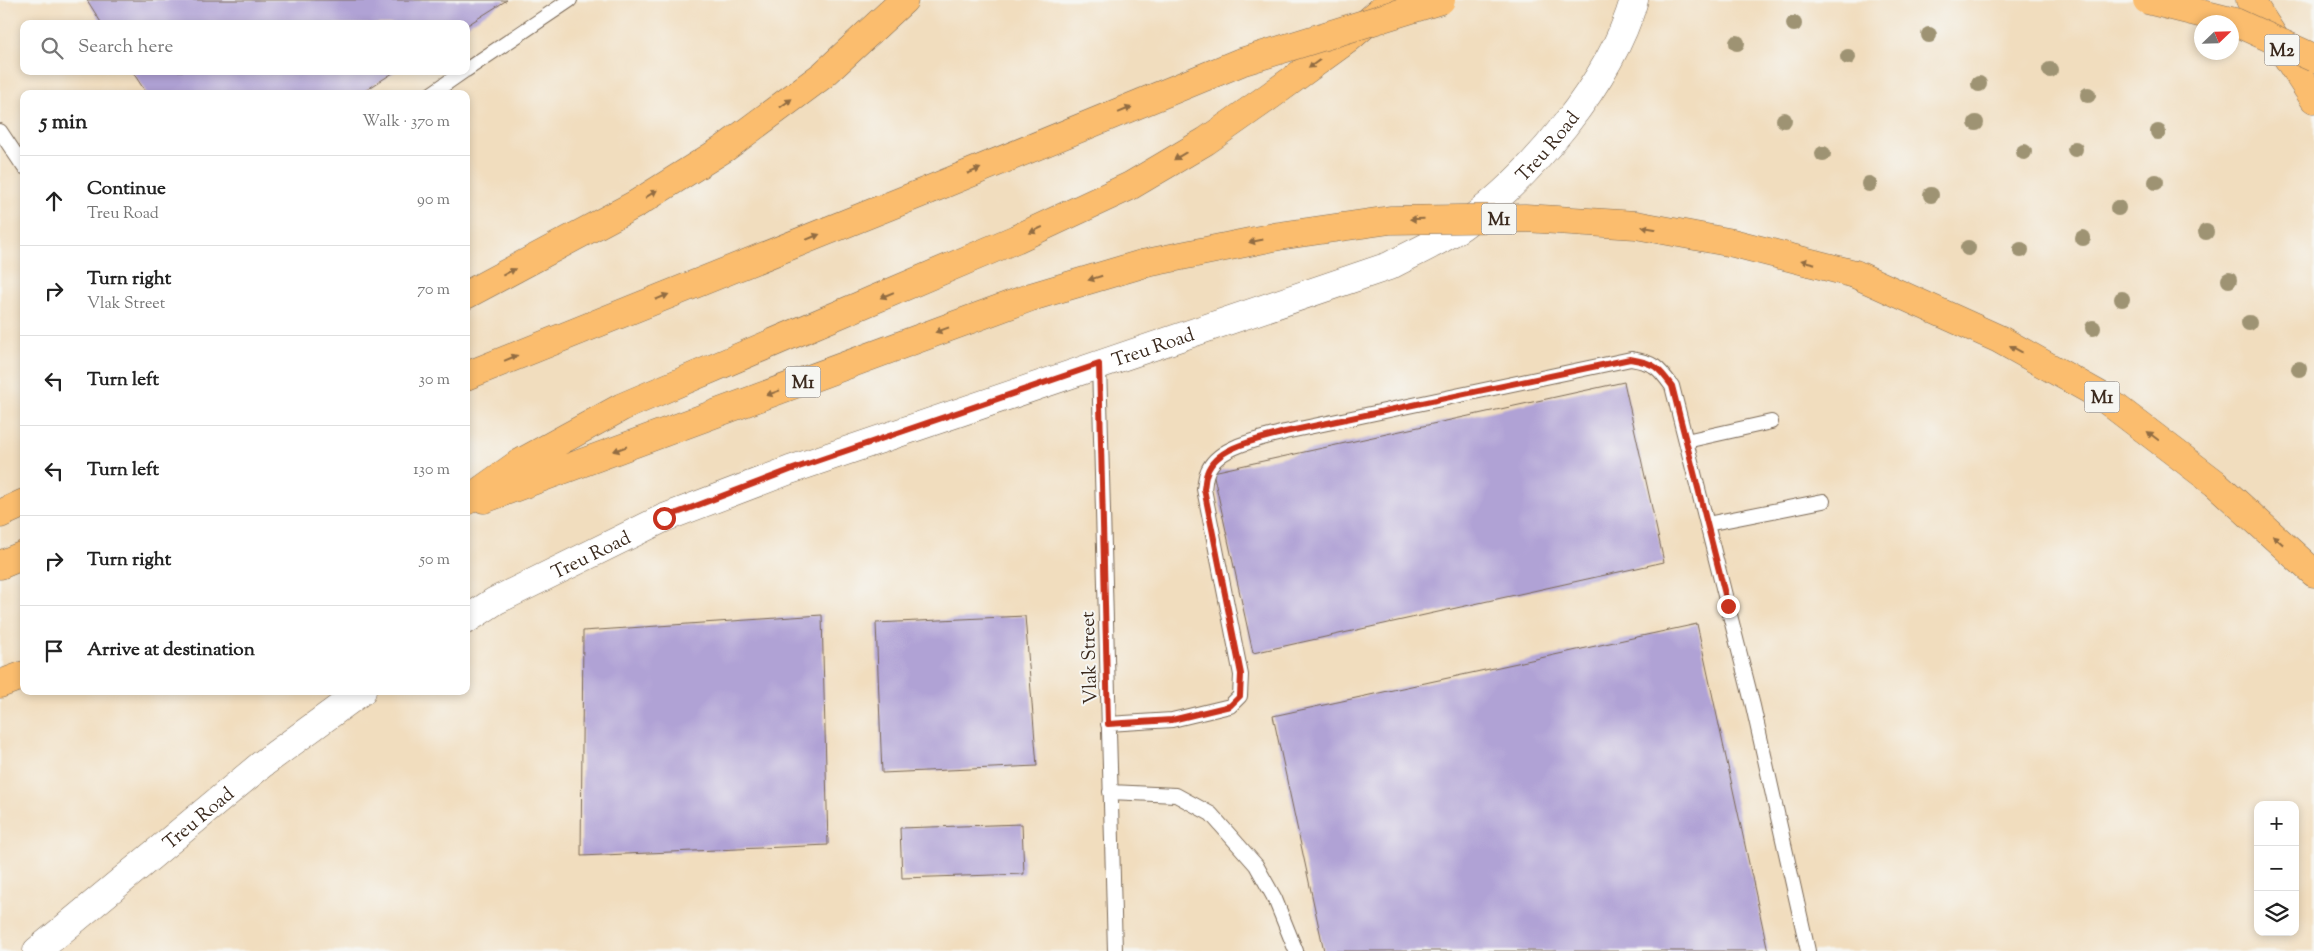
<!DOCTYPE html>
<meta charset="utf-8">
<style>
body{margin:0;font-family:"Sorts Mill Goudy",serif;background:#f2f2f2;color:#222}
.controls{position:absolute;right:15px;bottom:15px;display:grid;overflow:hidden;border-radius:10px;box-shadow:0 2px 8px #0003}
.controls button{width:45px;height:45px;display:grid;place-items:center;padding:0;border:0;border-bottom:1px solid #e0e0e0;background:#fff;color:#222;font:25px sans-serif}
.compass{position:absolute;left:2194px;top:15px;width:45px;height:45px;border-radius:50%;background:#fff;box-shadow:0 2px 8px #0003;rotate:67deg}
.stop{position:absolute;width:15px;height:15px;margin:-11px;border:4px solid #c8321e;border-radius:50%;background:#fff}
.stop.end{background:#c8321e;border-color:#fff;box-shadow:0 1px 5px #0008}
.list{margin:0;padding:0;list-style:none}
h2{display:flex;justify-content:space-between;align-items:center;height:65px;margin:0;padding:0 20px;font-size:21px}
h2 small{font-size:16px;font-weight:400;color:#767676}
.list li{display:grid;grid-template-columns:32px 1fr auto;gap:15px;align-items:center;box-sizing:border-box;height:90px;padding:0 20px;border-top:1px solid #e0e0e0}
.list b{display:block;font-size:19px;white-space:nowrap}
.list p{margin:0;font-size:16px;white-space:nowrap;color:#767676}
.list em{font-size:16px;font-style:normal;color:#767676}
.icon{flex:none;width:28px;height:28px;fill:none;stroke:currentColor;stroke-width:2;stroke-linecap:round;stroke-linejoin:round}
.map{position:relative;flex:none;width:2314px;height:951px;overflow:hidden}
.search{position:absolute;background:#fff;box-shadow:0 2px 8px #0003;left:20px;top:20px;width:450px;height:55px;display:flex;align-items:center;gap:12px;box-sizing:border-box;padding:0 18px;border-radius:10px;color:#767676;font-size:19px}
.panel{position:absolute;background:#fff;box-shadow:0 2px 8px #0003;left:20px;top:90px;width:450px;height:605px;border-radius:10px}
.map>svg:first-child{display:block}
</style>
<div class="map">
<svg width="2314" height="951" viewBox="0 0 2314 951">
<rect width="100%" height="100%" fill="#f6f6f2"/>
<filter id="ink" filterUnits="userSpaceOnUse"><feTurbulence type="fractalNoise" baseFrequency=".02" numOctaves="2"/><feDisplacementMap in="SourceGraphic" scale="10" xChannelSelector="R" yChannelSelector="G"/><feConvolveMatrix kernelMatrix="1 2 1 2 8 2 1 2 1" color-interpolation-filters="sRGB"/></filter>
<filter id="wash" filterUnits="userSpaceOnUse"><feTurbulence type="fractalNoise" baseFrequency=".0096" numOctaves="4" result="noise"/><feDisplacementMap in="SourceGraphic" scale="20" xChannelSelector="R" yChannelSelector="G"/><feGaussianBlur stdDeviation="1.12" result="paint"/><feColorMatrix in="noise" values="0 0 0 0 0 0 0 0 0 0 0 0 0 0 0 0 0 1.4 0 .05"/><feComposite in="paint" operator="in"/></filter>
<g filter="url(#wash)">
<rect width="100%" height="100%" fill="#f1ddbe"/>
<g id="blocks">
<!-- building -->
<path fill="#b0a2d5" d="M87,0H507L466,26V24H102Z
M132,71H396L360,94H147Z
M1624,382L1664,562L1253,653L1213,472Z
M822,615L828,845L581,856L583,631Z
M1025,616L1037,766L882,773L876,623Z
M1697,624L1768,951H1324L1273,716Z
M1022,824L1024,874L902,878L900,828Z"/>
</g>
</g>
<g filter="url(#ink)">
<use href="#blocks" fill-opacity="0" stroke="#7b6956" stroke-width="1"/>
<g fill="none" stroke-linecap="round" stroke-linejoin="round">
<!-- service casing -->
<g stroke="#7b6956" stroke-width="16">
<path id="service" d="M466,70L570,0
M431,94L464,71
M0,131L24,167
M1099,364L1115,951
M1686,441L1771,422
M1707,524L1823,501
M1108,724L1172,720L1230,706L1240,696L1241,675L1204,489C1205,484 1205,478 1207,473C1216,446 1261,439 1285,432L1631,359C1655,363 1658,367 1672,386L1753,706L1808,951
M1110,792L1176,795L1211,814L1256,865L1275,899L1296,951"/>
</g>
<!-- tertiary casing -->
<g stroke="#7b6956" stroke-width="29">
<g id="tertiary">
<path id="s1" d="M466,620L495,601L664,518L790,470L1389,266C1413,253 1440,242 1462,226C1530,178 1611,81 1634,0"/>
<path id="s2" d="M37,951L261,765L362,691"/>
</g>
</g>
<!-- motorway casing -->
<g stroke="#7b6956" stroke-width="29">
<path id="motorway" d="M2250,0L2314,99
M1855,274L1999,339L2101,396L2215,483L2314,573
M466,295L636,204L725,148L823,75L904,0
M466,376L929,190
M484,499L1031,297L1142,264
M466,501L518,464L622,407L1016,239L1130,186L1206,141L1270,96L1347,40L1393,0
M0,514L24,503
M0,565L24,555
M0,684L24,675"/>
</g>
<!-- service -->
<use href="#service" stroke="#fff" stroke-width="14"/>
<!-- tertiary -->
<use href="#tertiary" stroke="#fff" stroke-width="28"/>
<!-- motorway -->
<use href="#motorway" stroke="#fbbd6e" stroke-width="28"/>
<!-- motorway-bridge casing -->
<g stroke="#7b6956" stroke-width="29" stroke-linecap="butt">
<path id="motorway-bridge" d="M2147,0L2235,22L2314,58
M929,190L1241,62L1441,0
M1142,264L1279,236L1390,220L1525,218L1636,225L1733,243L1855,274"/>
</g>
<!-- motorway-bridge -->
<use href="#motorway-bridge" stroke="#fbbd6e" stroke-width="28"/>
</g>
<!-- trees -->
<g fill="#9e9373">
<circle cx="1794" cy="24" r="8"/>
<circle cx="1929" cy="35" r="8"/>
<circle cx="1737" cy="43" r="8"/>
<circle cx="1848" cy="57" r="8"/>
<circle cx="2050" cy="70" r="8"/>
<circle cx="1979" cy="84" r="8"/>
<circle cx="2088" cy="95" r="8"/>
<circle cx="1784" cy="120" r="8"/>
<circle cx="1976" cy="123" r="8"/>
<circle cx="2158" cy="132" r="8"/>
<circle cx="2075" cy="149" r="8"/>
<circle cx="2024" cy="152" r="8"/>
<circle cx="1823" cy="154" r="8"/>
<circle cx="2156" cy="182" r="8"/>
<circle cx="1869" cy="184" r="8"/>
<circle cx="1931" cy="195" r="8"/>
<circle cx="2118" cy="208" r="8"/>
<circle cx="2206" cy="232" r="8"/>
<circle cx="2083" cy="238" r="8"/>
<circle cx="1968" cy="248" r="8"/>
<circle cx="2021" cy="250" r="8"/>
<circle cx="2229" cy="280" r="8"/>
<circle cx="2122" cy="299" r="8"/>
<circle cx="2249" cy="323" r="8"/>
<circle cx="2093" cy="328" r="8"/>
<circle cx="2299" cy="369" r="8"/>
</g>
<!-- one-way arrows -->
<defs><path id="oneway-solid" d="M-6-.8H1V-3.2L6.5 0L1 3.2V.8H-6Z" transform="scale(1.25)"/></defs>
<g fill="#916c42">
<use href="#oneway-solid" transform="translate(1314 64) rotate(144)"/>
<use href="#oneway-solid" transform="translate(786 103) rotate(-36)"/>
<use href="#oneway-solid" transform="translate(1125 110) rotate(-22)"/>
<use href="#oneway-solid" transform="translate(1180 156) rotate(149)"/>
<use href="#oneway-solid" transform="translate(974 171) rotate(-22)"/>
<use href="#oneway-solid" transform="translate(651 194) rotate(-32)"/>
<use href="#oneway-solid" transform="translate(1417 219) rotate(179)"/>
<use href="#oneway-solid" transform="translate(1649 228) rotate(-170)"/>
<use href="#oneway-solid" transform="translate(1036 230) rotate(155)"/>
<use href="#oneway-solid" transform="translate(813 237) rotate(-22)"/>
<use href="#oneway-solid" transform="translate(1256 241) rotate(168)"/>
<use href="#oneway-solid" transform="translate(1808 262) rotate(-166)"/>
<use href="#oneway-solid" transform="translate(509 272) rotate(-28)"/>
<use href="#oneway-solid" transform="translate(1095 278) rotate(163)"/>
<use href="#oneway-solid" transform="translate(887 295) rotate(157)"/>
<use href="#oneway-solid" transform="translate(662 297) rotate(-22)"/>
<use href="#oneway-solid" transform="translate(942 330) rotate(160)"/>
<use href="#oneway-solid" transform="translate(2016 349) rotate(-151)"/>
<use href="#oneway-solid" transform="translate(511 358) rotate(-22)"/>
<use href="#oneway-solid" transform="translate(773 393) rotate(160)"/>
<use href="#oneway-solid" transform="translate(2153 436) rotate(-143)"/>
<use href="#oneway-solid" transform="translate(620 449) rotate(160)"/>
<use href="#oneway-solid" transform="translate(2278 540) rotate(-138)"/>
</g>
</g>
<g fill="none" stroke-linecap="round" stroke-linejoin="round" filter="url(#ink)">
<!-- route -->
<path stroke="#c8321e" stroke-width="6" d="M664,518L790,470L1099,364L1108,724L1172,720L1230,706L1240,696L1241,674L1204,489C1205,484 1205,478 1207,473C1216,446 1261,439 1285,432L1630,359C1655,363 1658,367 1672,386L1728,606"/>
</g>
<g text-anchor="middle" stroke-width="4" stroke-linejoin="round" paint-order="stroke">
<!-- shield labels -->
<g fill="#f6f6f2" stroke="#73675e" stroke-width="1">
<rect x="2264.5" y="34.5" width="35" height="31" rx="4"/>
<rect x="1481.5" y="203.5" width="35" height="31" rx="4"/>
<rect x="785.5" y="366.5" width="35" height="31" rx="4"/>
<rect x="2084.5" y="381.5" width="35" height="31" rx="4"/>
</g>
<g font-size="18" font-weight="bold" fill="#3b2a1e">
<text x="2282" y="56">M2</text>
<text x="1499" y="225">M1</text>
<text x="803" y="388">M1</text>
<text x="2102" y="403">M1</text>
</g>
<!-- street labels -->
<g font-size="19" fill="#3b2a1e" stroke="#f6f6f2">
<text dy="7" stroke="none"><textPath href="#s1" startOffset="1191">Treu Road</textPath></text>
<text dy="7" stroke="none"><textPath href="#s1" startOffset="741">Treu Road</textPath></text>
<text dy="7" stroke="none"><textPath href="#s1" startOffset="141">Treu Road</textPath></text>
<text transform="translate(1088 658) rotate(-92)" y="7">Vlak Street</text>
<text dy="7" stroke="none"><textPath href="#s2" startOffset="209">Treu Road</textPath></text>
</g>
</g>
</svg>
<div class="controls">
<button>+</button>
<button>−</button>
<button><svg class="icon" aria-label="layers" viewBox="0 0 24 24"><path d="M12 4l9 5-9 5-9-5zM3 14l9 5 9-5"/></svg></button>
</div>
<svg class="compass" viewBox="-18 -18 36 36"><path d="M0-13l5 13h-10z" fill="#e53935"/><path d="M0 13l5-13h-10z" fill="#767676"/></svg>
<div class="stop" style="left:664px;top:518px"></div>
<div class="stop end" style="left:1728px;top:606px"></div>
<div class="search"><svg class="icon" aria-label="search" viewBox="0 0 24 24"><circle cx="10" cy="10" r="6"/><path d="M15 15l6 6"/></svg>Search here</div>
<section class="panel">
<h2>5 min<small>Walk · 370 m</small></h2>
<ul class="list">
<li><svg class="icon" aria-label="ahead" viewBox="0 0 24 24"><path d="M12 20V5M6 11l6-6 6 6"/></svg><div><b>Continue</b><p>Treu Road</p></div><em>90 m</em></li>
<li><svg class="icon" aria-label="right" viewBox="0 0 24 24"><path d="M7 20v-9h11M14 6l5 5-5 5"/></svg><div><b>Turn right</b><p>Vlak Street</p></div><em>70 m</em></li>
<li><svg class="icon" aria-label="left" viewBox="0 0 24 24"><path d="M17 20v-9H6M10 6l-5 5 5 5"/></svg><div><b>Turn left</b></div><em>30 m</em></li>
<li><svg class="icon" aria-label="left" viewBox="0 0 24 24"><path d="M17 20v-9H6M10 6l-5 5 5 5"/></svg><div><b>Turn left</b></div><em>130 m</em></li>
<li><svg class="icon" aria-label="right" viewBox="0 0 24 24"><path d="M7 20v-9h11M14 6l5 5-5 5"/></svg><div><b>Turn right</b></div><em>50 m</em></li>
<li><svg class="icon" aria-label="arrive" viewBox="0 0 24 24"><path d="M6 21V4h12l-3 4 3 4H6"/></svg><div><b>Arrive at destination</b></div></li>
</ul>
</section>
</div>
